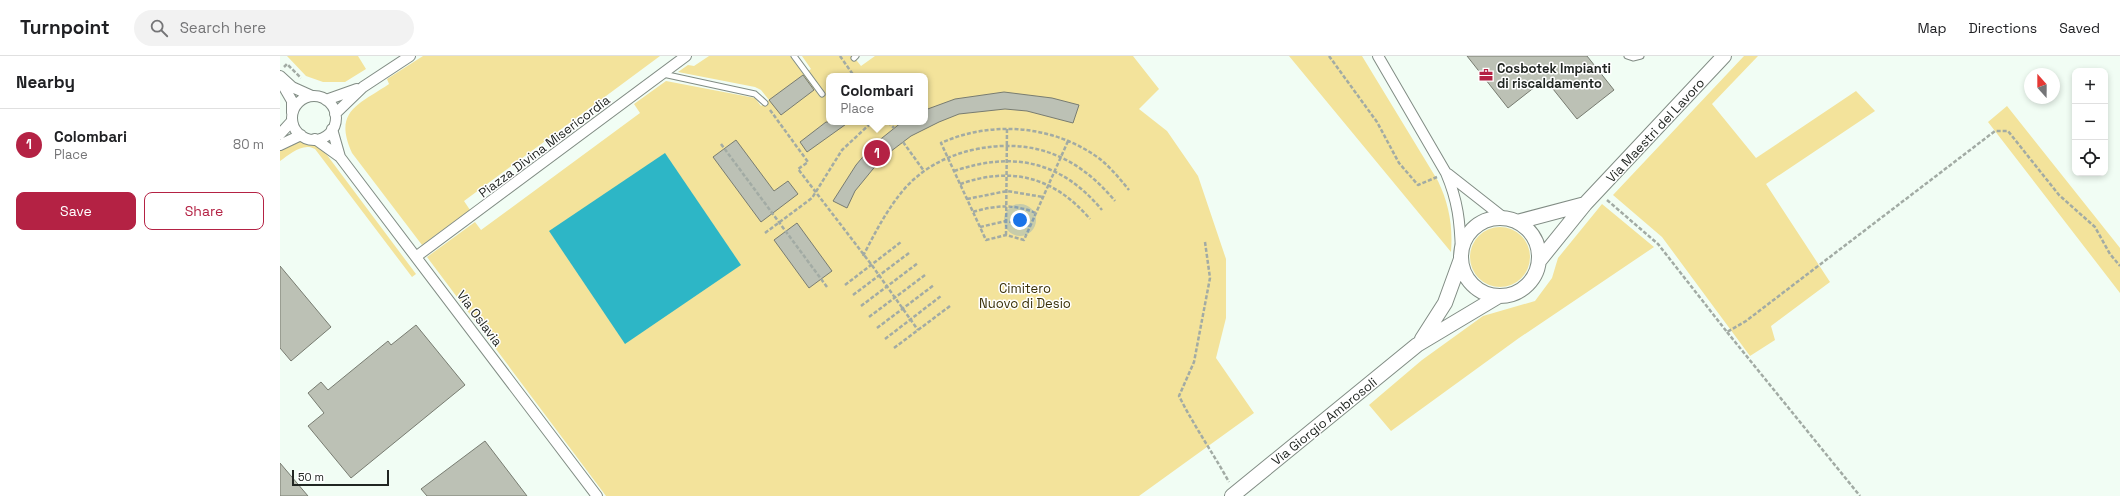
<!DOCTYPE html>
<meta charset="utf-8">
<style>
body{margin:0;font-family:"Space Grotesk",sans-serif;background:#f2f2f2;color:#202124}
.controls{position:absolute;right:12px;top:12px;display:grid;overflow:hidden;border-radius:8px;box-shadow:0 2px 6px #0003}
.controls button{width:36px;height:36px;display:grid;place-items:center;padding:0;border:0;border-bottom:1px solid #e0e0e0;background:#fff;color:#202124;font:20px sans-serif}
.compass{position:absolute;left:1744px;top:12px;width:36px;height:36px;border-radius:50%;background:#fff;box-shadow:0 2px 6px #0003;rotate:339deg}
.scale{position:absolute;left:12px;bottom:10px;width:97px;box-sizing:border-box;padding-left:4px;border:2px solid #212622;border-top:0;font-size:11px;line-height:14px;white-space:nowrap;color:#212622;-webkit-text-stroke:3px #fff;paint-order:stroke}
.you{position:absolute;left:740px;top:164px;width:14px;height:14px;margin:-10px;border:3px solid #fff;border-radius:50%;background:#1a73e8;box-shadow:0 0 0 6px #1a73e833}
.badge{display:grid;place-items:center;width:26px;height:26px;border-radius:50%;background:#b42244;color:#fff;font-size:13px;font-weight:700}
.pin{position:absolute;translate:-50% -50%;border:2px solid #fff;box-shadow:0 1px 4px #0006}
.popup{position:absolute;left:546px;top:17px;width:102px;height:52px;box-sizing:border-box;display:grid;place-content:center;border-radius:8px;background:#fff;filter:drop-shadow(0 1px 3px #0005);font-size:13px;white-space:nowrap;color:#757577}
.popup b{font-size:15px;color:#202124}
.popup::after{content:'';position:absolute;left:50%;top:100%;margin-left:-8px;border:8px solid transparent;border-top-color:#fff}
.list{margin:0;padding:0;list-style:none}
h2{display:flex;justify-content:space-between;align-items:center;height:52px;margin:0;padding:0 16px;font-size:17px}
h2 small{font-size:13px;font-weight:400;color:#757577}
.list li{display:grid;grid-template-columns:26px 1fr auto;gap:12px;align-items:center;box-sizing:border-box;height:72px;padding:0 16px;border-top:1px solid #e0e0e0}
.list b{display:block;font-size:15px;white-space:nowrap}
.list p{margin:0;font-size:13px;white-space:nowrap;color:#757577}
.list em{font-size:13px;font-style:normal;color:#757577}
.actions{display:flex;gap:8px;padding:12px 16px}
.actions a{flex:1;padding:9px 0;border:1px solid #b42244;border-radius:8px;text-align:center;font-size:14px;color:#b42244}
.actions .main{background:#b42244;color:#fff}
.icon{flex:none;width:22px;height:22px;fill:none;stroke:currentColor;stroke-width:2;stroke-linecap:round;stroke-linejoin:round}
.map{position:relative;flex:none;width:1840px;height:440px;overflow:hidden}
header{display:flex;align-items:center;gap:24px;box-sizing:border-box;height:56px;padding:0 20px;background:#fff;border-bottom:1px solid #e0e0e0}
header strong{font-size:19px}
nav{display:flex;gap:22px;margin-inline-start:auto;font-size:14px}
.search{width:280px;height:36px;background:#f2f2f2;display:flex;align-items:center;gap:10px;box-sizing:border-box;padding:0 14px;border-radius:22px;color:#757577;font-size:15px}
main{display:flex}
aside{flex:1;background:#fff}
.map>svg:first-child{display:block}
</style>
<header>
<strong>Turnpoint</strong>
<div class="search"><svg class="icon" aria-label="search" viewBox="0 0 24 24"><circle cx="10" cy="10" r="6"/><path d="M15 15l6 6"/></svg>Search here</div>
<nav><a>Map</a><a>Directions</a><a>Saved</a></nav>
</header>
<main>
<aside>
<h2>Nearby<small></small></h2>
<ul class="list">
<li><span class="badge">1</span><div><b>Colombari</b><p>Place</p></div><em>80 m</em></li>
</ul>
<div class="actions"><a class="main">Save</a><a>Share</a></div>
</aside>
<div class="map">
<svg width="1840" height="440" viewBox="0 0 1840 440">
<rect width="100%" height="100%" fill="#f1fdf4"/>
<!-- green -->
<path fill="#f3e39b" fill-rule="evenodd" d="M7,0H78L86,13L65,26H43L26,20Z
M143,0H380L184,145L190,154L142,189L72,97C53,55 78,49 109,28L107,23Z
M429,0H510L524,18L531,13L522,0H573L581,10L595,0H853L879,33L859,53L887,75L918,120L946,203V262L936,302L974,357L859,440H326L147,201L195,166L201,174L360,57L354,48L386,25L475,42L481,50L489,44L481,34L475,31L398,16L408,9L414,10ZM549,20H645V66H549Z
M1009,0H1082L1158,125C1169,148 1173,170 1171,196Z
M1464,0H1478L1432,48L1476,102L1576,35L1595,55L1486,128L1550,226L1491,270L1495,284L1470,300L1382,181L1333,139Z
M1727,50L1840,192V237L1708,66Z
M24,84L34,86L44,95L136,218L132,221L35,93C23,86 10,98 0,105V94L10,88Z
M1322,148L1374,191L1239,282L1111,375L1089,349L1142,304L1203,260L1255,245L1272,222L1278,202Z
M1190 201a30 30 0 1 1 60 0a30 30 0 1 1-60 0Z"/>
<!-- water -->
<path fill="#2db6c6" d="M385,97L461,209L345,288L269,175Z"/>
<!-- building -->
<path fill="#bcc1b5" stroke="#787c71" d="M1187,0H1307L1334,34L1297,63L1265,23L1228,52Z
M523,19L534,34L501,59L489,44Z
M724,36L772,42L799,49L793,67L747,55L725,53L679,58L659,66L631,80L602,102L575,135L567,152L553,145L576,109L592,90L622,66H645V54L675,43Z
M546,66H569L527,96L520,86Z
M456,84L494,135L508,125L518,138L481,166L433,101Z
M517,167L552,215L529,232L494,184Z
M0,210L51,271L11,305L0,292Z
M136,269L185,329L71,422L28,370L44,357L28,337L41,326L48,334L108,285L111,289Z
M205,385L247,440H147L141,433Z
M0,407L28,440H0Z"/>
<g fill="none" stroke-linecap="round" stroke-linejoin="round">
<!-- lane casing -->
<g stroke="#818c84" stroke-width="7">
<path id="lane" d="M514,0L542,38
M1347,0L1353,2L1361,0
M574,2L576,0
M383,18L475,38L485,47"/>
</g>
<!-- street casing -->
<g stroke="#818c84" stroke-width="12">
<path id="street" d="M1098,0L1166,117C1178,145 1180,166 1181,196
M0,20L12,31L32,40
M1,26L12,45V57
M12 62a22 22 0 1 1 44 0a22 22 0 1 1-44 0Z
M46,44L77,33
M55,58L83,31L130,0
M52,73L60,101
M0,78L12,65
M35,83L60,101L317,440
M0,89L21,79
M1168,118L1224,162
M137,200L406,0"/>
</g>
<!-- secondary casing -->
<g stroke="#818c84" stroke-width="16">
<path id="secondary" d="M1181 201a39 39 0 1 1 78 0a39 39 0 1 1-78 0Z
M1237,166L1305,148
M1259,205L1305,148L1444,0
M1142,283L1165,247L1181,203
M952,440L1137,289L1219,240"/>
</g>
<!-- path -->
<path stroke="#a2aba4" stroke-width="2.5" stroke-dasharray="4 2" stroke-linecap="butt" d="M560,0L574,20
M1049,0L1097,66L1119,107L1138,129L1157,121
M4,11L7,8L21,22
M490,54L528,106L518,113L591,208L638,274
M608,66L614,72
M788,85L744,184L726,179L706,184L661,87C712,64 774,69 820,103C831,112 840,123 849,134
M623,86L644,115
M441,88L547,231
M674,115C734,95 781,105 822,154
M680,128C732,110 774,121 810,163
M687,143L727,135L763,141
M1327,144L1378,188L1447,276L1466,265L1715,75H1728L1779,139L1815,171L1830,198L1840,210
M693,156C716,149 734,148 756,157
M700,171L726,165L750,170
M485,177L532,142L562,94L592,66
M726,179L727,72
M925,186L930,222L914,306L899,340C914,370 933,397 949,426
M583,200C596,175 608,151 627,130C645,111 667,100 692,94C751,81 797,99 835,145
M565,229L621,186
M573,239L629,197
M581,250L638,207
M589,261L645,219
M597,272L654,229
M1447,276L1580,440
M605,283L661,240
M614,292L670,250"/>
<!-- lane -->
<use href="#lane" stroke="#fff" stroke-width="5"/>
<!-- street -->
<use href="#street" stroke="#fff" stroke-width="10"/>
<!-- secondary -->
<use href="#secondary" stroke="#fff" stroke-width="14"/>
</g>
<!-- icons -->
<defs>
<g id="office-bare" transform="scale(1.08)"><path d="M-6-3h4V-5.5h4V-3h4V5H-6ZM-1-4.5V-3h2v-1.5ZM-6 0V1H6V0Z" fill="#b42244" stroke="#fff" stroke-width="2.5" paint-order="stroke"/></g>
</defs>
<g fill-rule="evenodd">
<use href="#office-bare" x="1206" y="19"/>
</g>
<g text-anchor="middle" stroke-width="3" stroke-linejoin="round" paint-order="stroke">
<!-- poi labels -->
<g font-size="13" font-weight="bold" fill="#212622" stroke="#fff" text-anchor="start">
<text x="1217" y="17">Cosbotek Impianti<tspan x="1217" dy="15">di riscaldamento</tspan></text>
</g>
<!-- street labels -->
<g font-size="13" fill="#212622" stroke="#fff">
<text transform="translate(1375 74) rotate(-47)" y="5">Via Maestri del Lavoro</text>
<text transform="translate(264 90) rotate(-37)" y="5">Piazza Divina Misericordia</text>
<text transform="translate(200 262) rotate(53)" y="5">Via Oslavia</text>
<text transform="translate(1044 365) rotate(-39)" y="5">Via Giorgio Ambrosoli</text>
</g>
<!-- park labels -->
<g font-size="13" fill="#393008" stroke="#fff">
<text x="745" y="237">Cimitero<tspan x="745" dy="15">Nuovo di Desio</tspan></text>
</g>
</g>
</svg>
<div class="controls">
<button>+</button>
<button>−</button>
<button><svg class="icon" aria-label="locate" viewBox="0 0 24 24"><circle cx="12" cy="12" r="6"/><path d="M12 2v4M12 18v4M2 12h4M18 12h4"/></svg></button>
</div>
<svg class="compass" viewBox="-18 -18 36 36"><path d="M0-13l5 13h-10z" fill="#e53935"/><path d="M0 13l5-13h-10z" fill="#757577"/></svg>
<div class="scale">50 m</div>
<div class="you"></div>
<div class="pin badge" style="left:597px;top:97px">1</div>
<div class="popup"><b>Colombari</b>Place</div>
</div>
</main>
